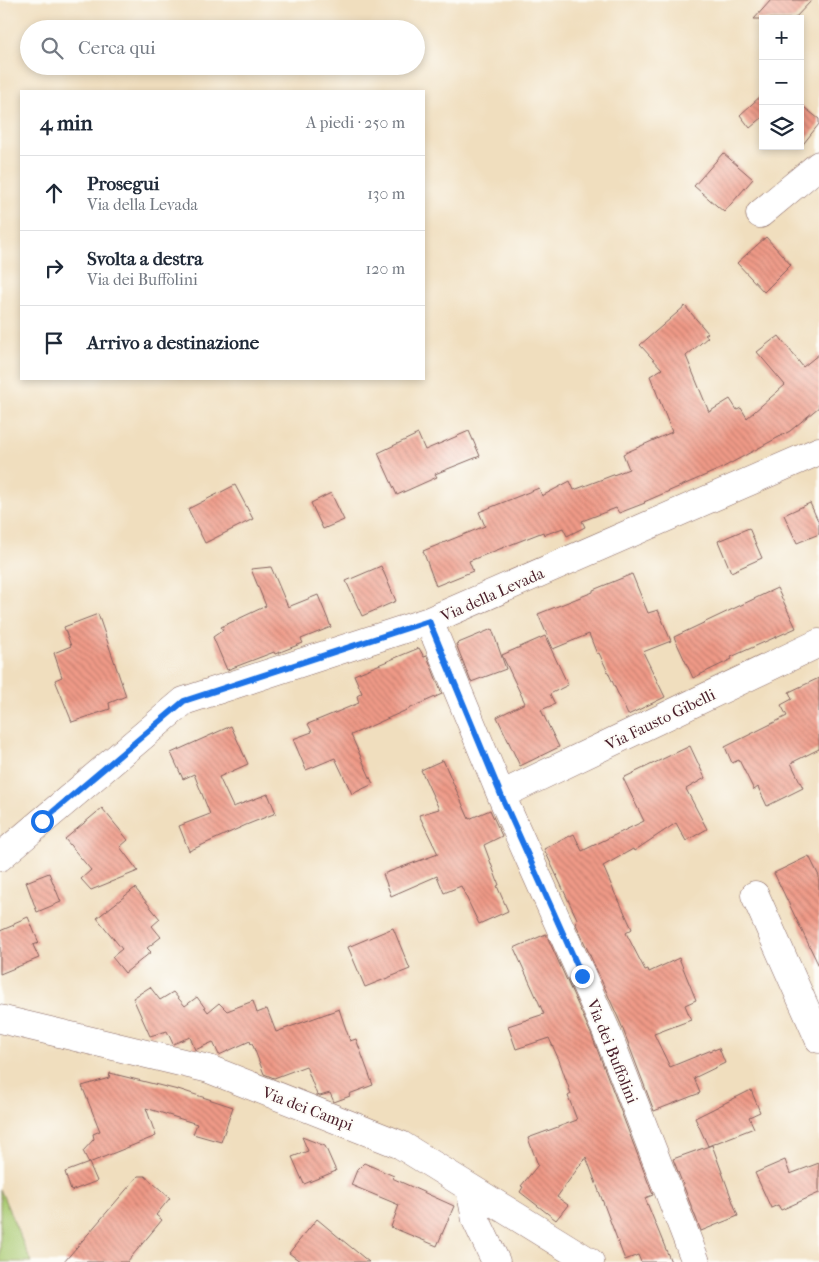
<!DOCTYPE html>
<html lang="it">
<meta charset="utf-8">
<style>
body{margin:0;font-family:"IM FELL French Canon",serif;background:#f6f6f7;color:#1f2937}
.controls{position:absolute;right:15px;top:15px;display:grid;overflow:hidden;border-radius:0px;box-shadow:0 2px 8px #0003}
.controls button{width:45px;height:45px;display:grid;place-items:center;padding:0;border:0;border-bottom:1px solid #e0e1e3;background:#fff;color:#1f2937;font:25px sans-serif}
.stop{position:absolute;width:15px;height:15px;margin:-11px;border:4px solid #1a73e8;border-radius:50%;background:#fff}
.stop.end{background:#1a73e8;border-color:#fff;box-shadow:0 1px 5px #0008}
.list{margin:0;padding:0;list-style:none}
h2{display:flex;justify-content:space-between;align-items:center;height:65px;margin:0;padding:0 20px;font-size:21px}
h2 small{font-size:16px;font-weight:400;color:#747a83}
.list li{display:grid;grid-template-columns:32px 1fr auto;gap:15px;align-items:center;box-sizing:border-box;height:75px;padding:0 20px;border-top:1px solid #e0e1e3}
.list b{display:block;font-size:19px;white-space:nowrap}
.list p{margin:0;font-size:16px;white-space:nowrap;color:#747a83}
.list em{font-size:16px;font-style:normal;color:#747a83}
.icon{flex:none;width:28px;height:28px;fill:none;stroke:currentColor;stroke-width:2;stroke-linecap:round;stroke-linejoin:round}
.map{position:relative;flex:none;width:819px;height:1262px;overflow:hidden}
.search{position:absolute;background:#fff;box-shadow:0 2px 8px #0003;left:20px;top:20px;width:405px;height:55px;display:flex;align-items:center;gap:12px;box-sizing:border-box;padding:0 18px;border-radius:28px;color:#747a83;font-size:19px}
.panel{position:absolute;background:#fff;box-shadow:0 2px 8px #0003;left:20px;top:90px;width:405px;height:290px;border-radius:0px}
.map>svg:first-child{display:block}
</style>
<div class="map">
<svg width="819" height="1262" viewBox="0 0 819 1262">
<defs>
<pattern id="building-back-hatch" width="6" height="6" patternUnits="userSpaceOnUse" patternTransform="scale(1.25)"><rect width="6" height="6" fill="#ef9a87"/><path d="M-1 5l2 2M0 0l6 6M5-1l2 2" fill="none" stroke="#c47d6f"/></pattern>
</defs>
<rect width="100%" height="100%" fill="#fdfcf7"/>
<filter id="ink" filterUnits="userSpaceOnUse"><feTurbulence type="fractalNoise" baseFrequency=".02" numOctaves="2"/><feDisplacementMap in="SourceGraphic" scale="10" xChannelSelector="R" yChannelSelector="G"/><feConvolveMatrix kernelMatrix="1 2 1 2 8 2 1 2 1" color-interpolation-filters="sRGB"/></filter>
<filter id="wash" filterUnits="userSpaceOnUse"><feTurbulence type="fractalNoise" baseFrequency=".0096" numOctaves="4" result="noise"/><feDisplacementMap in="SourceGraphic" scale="20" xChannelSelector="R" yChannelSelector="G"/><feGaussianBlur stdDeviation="1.12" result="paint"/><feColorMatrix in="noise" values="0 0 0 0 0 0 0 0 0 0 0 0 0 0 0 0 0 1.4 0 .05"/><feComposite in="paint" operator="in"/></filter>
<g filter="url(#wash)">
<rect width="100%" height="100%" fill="#f0debe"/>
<!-- garden -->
<path fill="#aacb73" stroke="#7a754f" d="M0,1189L31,1262H0Z"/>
<g id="blocks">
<!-- building -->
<path fill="url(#building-back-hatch)" d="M771,0H812L794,19H754Z
M763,94V117L750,128L740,115Z
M800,104L819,119V124L800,148Z
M723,153L753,179L724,212L694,186Z
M766,237L791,265L764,292L737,263Z
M685,306L708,333L705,335L708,337L686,356L709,412L730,399L737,410L741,408L747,418L785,385L757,352L775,338V339L779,336L803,367L819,354V407L790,431L720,469L644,502L645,503L619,513L616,508L582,521L585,527L567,536L563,528L544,535L543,532L469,561L473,571L436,586L423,551L485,526L479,512L539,488L542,496L570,481L574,490L629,469L623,454L672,432L650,376L662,369L640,345Z
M469,431L480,456L435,474L437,477L397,495L378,453L418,434L425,450Z
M235,485L253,519L205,543L188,509Z
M331,493L344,520L323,529L311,503Z
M810,503L819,523V534L797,543L784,515Z
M749,528L762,558L731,572L718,541Z
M381,566L396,601L362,616L346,581Z
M271,567L288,607L318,595L331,627L301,639L303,643L275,654L274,652L227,670L213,637L223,630L221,627L266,606L251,569Z
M632,574L648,613L658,610L671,641L643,652L665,697L628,715L599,653L597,654L589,634L553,649L538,614L593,592V590Z
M777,588L796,628L731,657L732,659L693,678L674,637Z
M98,614L126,696L109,703L110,709L72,722L55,680L62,677L54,653L71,646L64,627Z
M492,629L506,669L471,682L456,644Z
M545,636L568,685L550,694L555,704L541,710L559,747L520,766L497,717L525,703L502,655Z
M419,648L424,657L427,656L442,694L351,735L373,784L352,794L335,758L306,770L293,739L312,732L308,724L359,703L357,696L362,693L354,675Z
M819,678V749L791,763L803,788L767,806L758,787L754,790L739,760L732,763L725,747L787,716L781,705L792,699L789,692Z
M231,726L248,764L219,777L233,807L268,794L276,813L246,825L189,851L179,826L210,814L194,774L183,779L171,753Z
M690,746L705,778L686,789L707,829L686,841L676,823L634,851L633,849L603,866L616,896H617L632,929L626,933L645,970L648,969L649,972L679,958L696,1000L685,1005L691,1020L654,1034L670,1067L714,1049V1050L719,1048L725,1063L694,1078L700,1093L654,1111L621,1024L575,922L578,921L544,849L574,834L582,851L644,821L623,778Z
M443,760L469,819L490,810L502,836L484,845L499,885L497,886L508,911L479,924L461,886L444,893L437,876L391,896L383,874L438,854L419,815L439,809L421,770Z
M102,808L128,840L120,847L138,871L91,890L81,879L91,870L65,839Z
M809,856L819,876V966L774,873Z
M49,873L61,902L37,912L26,882Z
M135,888L160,919L152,926L161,937L147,948L151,952L125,973L112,957L122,949L97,918Z
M28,917L39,943L33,945L39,958L0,974V931L14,925V923Z
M393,928L410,969L365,987L348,947Z
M546,934L592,1036L653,1195L645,1198L671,1262H641L638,1255L625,1260L586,1157L557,1197L568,1205L556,1220L520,1192L523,1187L521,1186L538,1165L528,1138L577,1120L568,1096L571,1094L559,1060L549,1038L516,1049L508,1026L544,1014L514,948Z
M150,987L160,1000L173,992L185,1006L197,997L208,1012L219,1003L227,1011L253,1001L257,1013L267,1009L276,1032L339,1009L350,1041L356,1039L373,1085L349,1094L350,1096L334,1102L330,1093L320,1096L317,1095L306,1066L274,1078L264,1074L252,1043L251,1044L250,1041L219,1055L213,1042L195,1050L190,1037L173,1044L167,1031L150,1036L133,998Z
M110,1073L178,1090V1089L233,1107L221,1142L193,1134L197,1124L146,1108L156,1136L89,1163L83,1151L94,1139L93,1134L100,1131L82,1086L109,1078Z
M751,1090L760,1112L749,1117L754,1128L708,1146L695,1118Z
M302,1137L325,1146L336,1171L304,1184L292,1157L308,1151Z
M712,1145L738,1216L701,1231L673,1159Z
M785,1160L790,1174L819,1163V1193L781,1210L778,1205L771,1208L755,1173Z
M89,1163L97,1181L71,1191L65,1172Z
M364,1163L394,1176L392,1178L454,1206L437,1246L391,1227L399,1205L351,1185L357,1170Z
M138,1176H145L170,1198L156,1215L162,1220L127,1262H64Z
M317,1219L341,1239L369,1262H301L289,1253Z"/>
</g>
</g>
<g filter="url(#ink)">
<use href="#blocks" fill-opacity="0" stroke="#84625e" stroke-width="1"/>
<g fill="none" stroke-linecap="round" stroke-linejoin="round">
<!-- minor casing -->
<g stroke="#84625e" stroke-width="29">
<path id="minor" d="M760,214L819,165
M429,621L501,795L606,1030L696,1262
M501,795L819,643
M0,857L184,701L429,621L819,451
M755,895L819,1039
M0,1019L209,1069L401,1145L590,1262
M470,1188L476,1220L496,1262"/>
</g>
<!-- minor -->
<use href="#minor" stroke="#fff" stroke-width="28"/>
</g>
</g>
<g fill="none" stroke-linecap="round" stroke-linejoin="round" filter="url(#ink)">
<!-- route -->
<path stroke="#1a73e8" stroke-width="6" d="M42,821L184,701L429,621L501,795L582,976"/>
</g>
<g text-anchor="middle" stroke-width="4" stroke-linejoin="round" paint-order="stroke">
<!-- street labels -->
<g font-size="16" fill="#4a1f2b" stroke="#fdfcf7">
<text transform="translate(492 594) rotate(-24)" y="6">Via della Levada</text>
<text transform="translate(660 719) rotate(-26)" y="6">Via Fausto Gibelli</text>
<text transform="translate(613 1051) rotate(68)" y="6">Via dei Buffolini</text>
<text transform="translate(308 1108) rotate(21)" y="6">Via dei Campi</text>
</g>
</g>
</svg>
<div class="controls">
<button>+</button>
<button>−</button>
<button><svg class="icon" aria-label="layers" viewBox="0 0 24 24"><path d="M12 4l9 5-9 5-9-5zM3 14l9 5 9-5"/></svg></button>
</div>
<div class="stop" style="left:42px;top:821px"></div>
<div class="stop end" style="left:582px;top:976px"></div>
<div class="search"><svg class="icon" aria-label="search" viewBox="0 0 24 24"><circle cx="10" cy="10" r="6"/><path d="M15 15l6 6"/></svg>Cerca qui</div>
<section class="panel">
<h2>4 min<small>A piedi · 250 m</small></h2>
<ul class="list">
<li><svg class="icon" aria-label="ahead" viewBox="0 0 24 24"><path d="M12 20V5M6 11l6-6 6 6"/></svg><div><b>Prosegui</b><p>Via della Levada</p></div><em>130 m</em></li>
<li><svg class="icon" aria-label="right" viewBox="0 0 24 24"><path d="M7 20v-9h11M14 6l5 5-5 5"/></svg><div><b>Svolta a destra</b><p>Via dei Buffolini</p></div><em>120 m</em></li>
<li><svg class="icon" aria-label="arrive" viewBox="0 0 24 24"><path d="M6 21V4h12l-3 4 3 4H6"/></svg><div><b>Arrivo a destinazione</b></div></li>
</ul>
</section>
</div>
